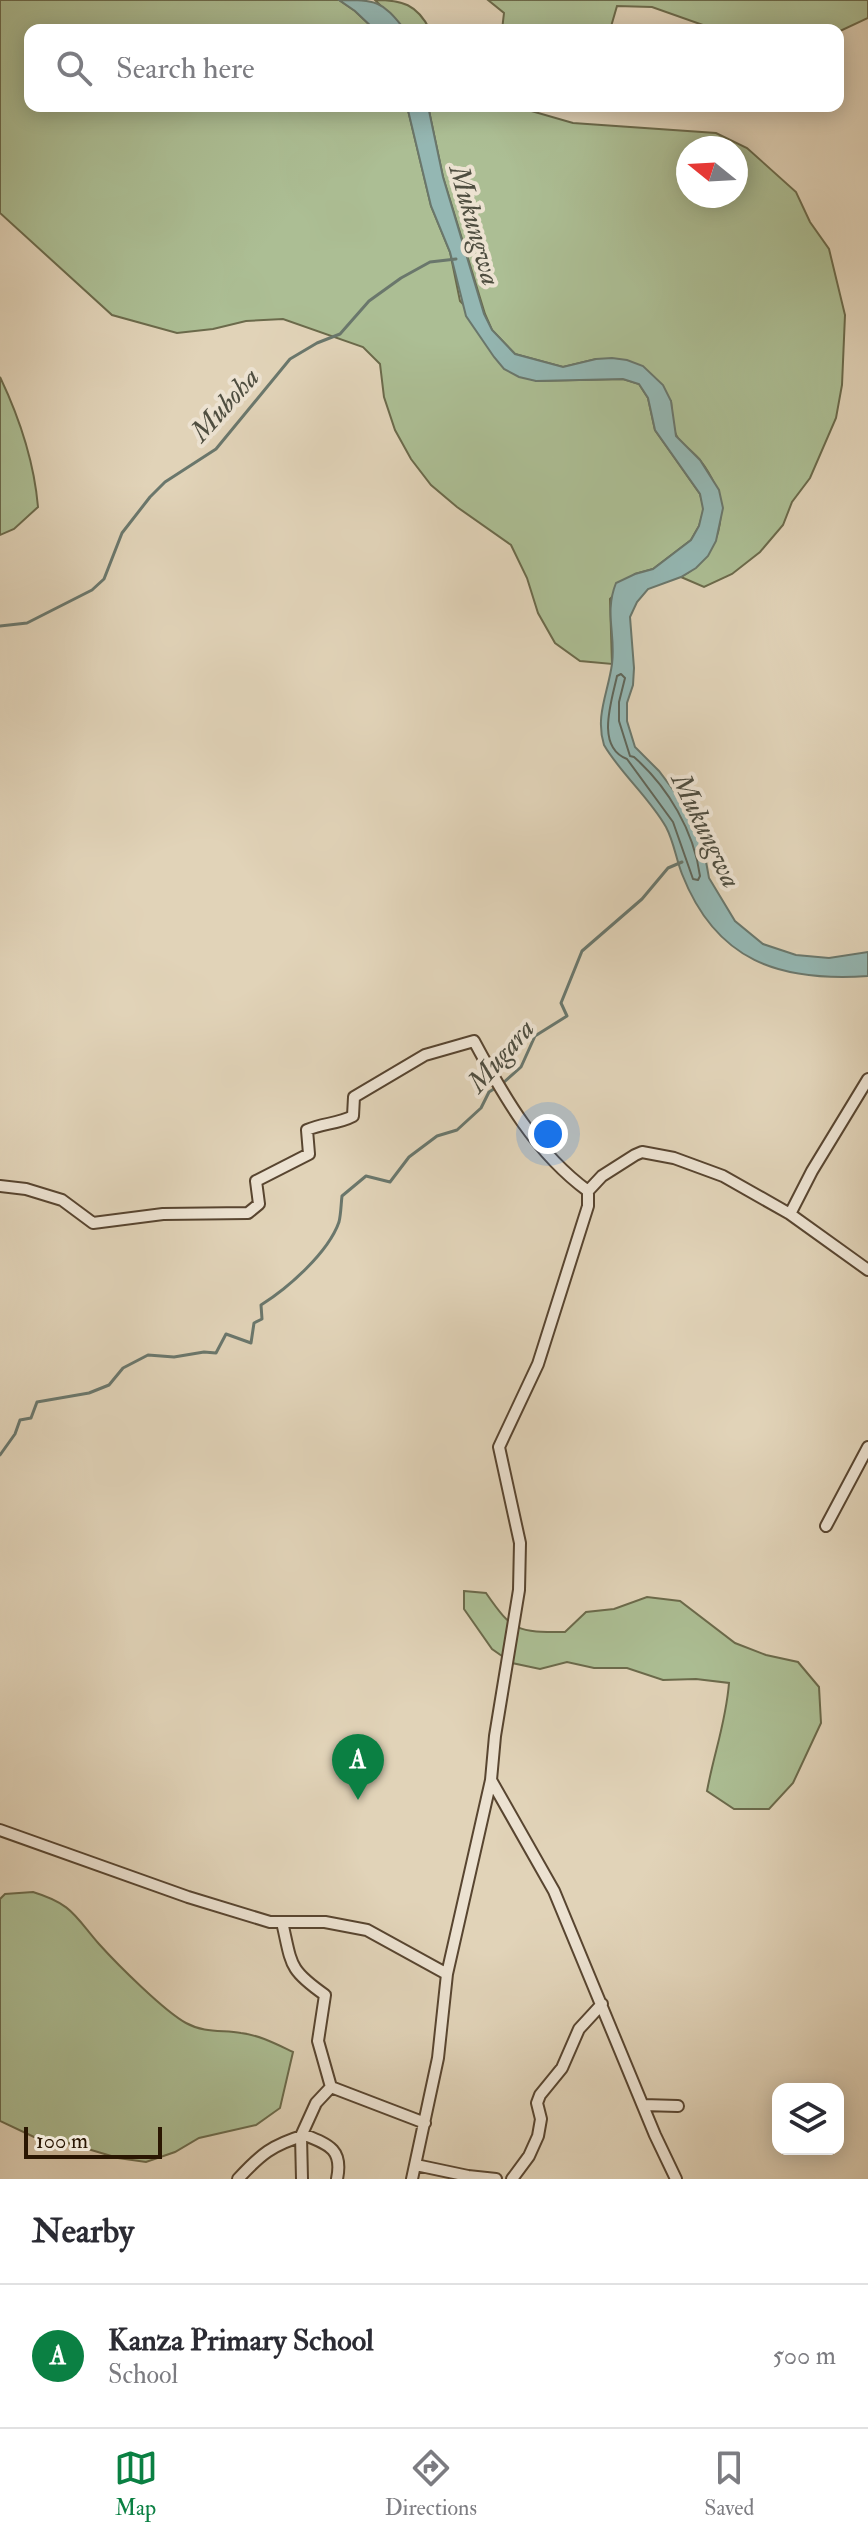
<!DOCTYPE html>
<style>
body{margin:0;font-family:"IM FELL Double Pica",serif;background:#f7f7f7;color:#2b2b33}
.controls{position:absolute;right:24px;bottom:24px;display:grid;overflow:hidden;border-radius:16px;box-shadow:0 4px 20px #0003}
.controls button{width:72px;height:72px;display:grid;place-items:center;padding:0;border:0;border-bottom:2px solid #e1e1e2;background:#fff;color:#2b2b33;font:40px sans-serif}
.compass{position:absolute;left:676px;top:136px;width:72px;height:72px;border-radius:50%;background:#fff;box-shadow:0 4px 20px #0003;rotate:288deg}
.scale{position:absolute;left:24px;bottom:20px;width:138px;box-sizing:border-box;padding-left:8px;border:4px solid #2a1602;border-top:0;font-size:22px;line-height:28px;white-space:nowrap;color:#2a1602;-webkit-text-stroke:6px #ece2d1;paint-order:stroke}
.you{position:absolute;left:548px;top:1134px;width:28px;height:28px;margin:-20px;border:6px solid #fff;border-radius:50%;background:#1a73e8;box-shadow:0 0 0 12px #1a73e833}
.badge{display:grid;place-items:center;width:52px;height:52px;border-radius:50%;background:#0b8043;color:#fff;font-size:26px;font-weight:700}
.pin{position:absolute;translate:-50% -66px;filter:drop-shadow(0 2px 4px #0008)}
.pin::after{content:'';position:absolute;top:42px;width:28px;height:24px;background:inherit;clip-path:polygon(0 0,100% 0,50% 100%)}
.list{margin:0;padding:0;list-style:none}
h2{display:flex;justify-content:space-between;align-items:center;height:104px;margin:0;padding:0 32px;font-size:34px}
h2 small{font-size:26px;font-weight:400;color:#7c7c81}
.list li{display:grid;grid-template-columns:52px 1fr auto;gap:24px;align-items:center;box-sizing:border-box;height:144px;padding:0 32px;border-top:2px solid #e1e1e2}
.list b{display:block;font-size:30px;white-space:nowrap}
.list p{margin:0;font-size:26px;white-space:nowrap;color:#7c7c81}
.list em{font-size:26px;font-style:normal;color:#7c7c81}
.icon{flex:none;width:44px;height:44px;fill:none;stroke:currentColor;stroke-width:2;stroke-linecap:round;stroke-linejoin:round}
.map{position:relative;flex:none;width:868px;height:2179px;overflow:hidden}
.search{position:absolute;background:#fff;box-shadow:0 4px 20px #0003;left:24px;right:24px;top:24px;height:88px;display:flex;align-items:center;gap:20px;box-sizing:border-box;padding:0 28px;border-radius:16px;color:#7c7c81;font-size:30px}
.sheet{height:248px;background:#fff}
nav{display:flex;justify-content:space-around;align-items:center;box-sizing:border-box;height:112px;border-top:2px solid #e1e1e2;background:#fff;font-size:22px;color:#7c7c81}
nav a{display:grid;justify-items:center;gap:4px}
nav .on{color:#0b8043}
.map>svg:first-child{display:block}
</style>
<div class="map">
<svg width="868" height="2179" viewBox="0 0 868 2179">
<rect width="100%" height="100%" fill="#e1d3b8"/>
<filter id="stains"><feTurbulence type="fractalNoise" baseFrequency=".0025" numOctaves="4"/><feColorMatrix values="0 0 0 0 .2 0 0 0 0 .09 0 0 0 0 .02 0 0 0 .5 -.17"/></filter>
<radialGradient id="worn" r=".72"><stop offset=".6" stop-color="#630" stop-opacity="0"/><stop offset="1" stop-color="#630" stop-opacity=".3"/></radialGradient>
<!-- green -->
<path fill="#acbe94" stroke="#6b6a4b" stroke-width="2" fill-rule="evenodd" d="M0,0H339L355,11L375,30H30V106H407L431,206L450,252L460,301L536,381L623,379L639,384L648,398L655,430L700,494L704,509L699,526L691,540L653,569L635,574L610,599L612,664L580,661L555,643L538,613L527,578L511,545L457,507L431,485L411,459L395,430L384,397L380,364L363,347L283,319L246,321L213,329L177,333L112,315L0,213Z
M375,0C402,0 417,4 430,30H405Z
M488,0H868V18L838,32L717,30L652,7L617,6L610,30H502L504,13Z
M428,106H514L573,123L716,133L747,148L796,192L810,222L829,249L845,315L842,385L836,418L810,478L792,502L783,525L760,552L732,574L704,587L681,577C727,550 732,501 700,460C693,452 684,446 678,438C671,428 672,412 671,401L596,359L563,367L515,354L492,330L485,314L443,177ZM688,148H736V196H688Z
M0,377C20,419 34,461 38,507L14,529L0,535Z
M464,1591L486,1593C513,1632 517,1632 565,1632L586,1612L614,1609L647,1597L680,1601L735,1643L766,1655L798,1662L819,1687L821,1723L793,1783L769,1809H734L707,1791C714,1753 726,1722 729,1683L696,1679L663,1680L627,1668H594L567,1662L540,1669L512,1663L492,1649L464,1609Z
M33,1892C72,1904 74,1915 99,1944C117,1964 164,2011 186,2023C204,2033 222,2030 241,2033C259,2035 276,2044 293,2052L280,2108L256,2125L199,2138L175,2152L146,2162L118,2158L61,2141L34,2137L0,2121V1899L5,1894Z"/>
<!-- water -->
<path fill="#94b7b3" stroke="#6a776c" stroke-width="2" d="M339,0C376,0 382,0 405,30H375L355,11Z
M407,106H428L443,177L484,314L492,330L515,354L563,367L596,359L612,358L627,360L643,366L663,385L671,401L676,436L700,460L719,490L723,508L716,541L708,556L696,568L681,577L648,589L637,602L630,617L634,668L633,685L627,703V721L635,747L659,771L680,799L703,845L709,878L735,921L763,944L796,955L829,958L868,952V976C779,982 716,961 682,874C676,859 674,842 666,827C649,797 621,774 604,745C595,716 608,693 612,664C616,634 604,613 616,583L635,574L653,569L691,540L699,526L703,509L700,494L655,430L648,398L639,384L623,379L536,381L519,377L504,369L494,357L466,316L450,252L431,206Z"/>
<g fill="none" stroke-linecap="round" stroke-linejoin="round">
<!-- shore -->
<path stroke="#5f665a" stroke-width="2" d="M621,674L625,678L619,702V721L630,756L634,757C668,787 694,831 700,876L698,880L693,879L673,822L627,759C595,747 612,700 617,676Z"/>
<!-- stream -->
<path stroke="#6a776c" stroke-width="3" d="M0,626L27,623L92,590L104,579L122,533L150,497L165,482L216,449L290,359L317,343L340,334L369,301L401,278L430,262L456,259
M503,1083L521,1067L535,1036L567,1016L561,1003L582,951L642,899L668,868L682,862
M0,1455L15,1434L20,1420L31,1418L37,1402L89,1393L109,1385L123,1368L148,1355L174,1357L204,1352L216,1353L226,1334L251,1343L254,1323L262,1319L261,1305C288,1288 328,1253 339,1222C341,1214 341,1204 342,1196L366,1176L390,1182L409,1157L437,1136L457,1130L481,1108L489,1092L497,1087"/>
<!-- street casing -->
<g stroke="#584530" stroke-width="14">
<path id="street" d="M0,1186L26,1189L62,1200L93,1223L163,1214L248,1213L259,1204L256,1181L309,1154L307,1130C323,1123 338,1124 353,1116L354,1097L425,1055L474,1041C504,1097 536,1153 588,1191L602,1176L635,1155L642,1152L674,1158L723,1176L790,1214L868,1270
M790,1214L812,1171L868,1079
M826,1526L868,1447
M491,1780L554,1891L655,2135L676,2179
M0,1830L188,1897L270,1922H325L367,1930L447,1974
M282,1922C292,1965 288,1969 325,1995L318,2041L331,2087L425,2123
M643,2105L678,2106
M416,2165L468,2176L496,2179
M238,2179C261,2154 272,2145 305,2135C330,2145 343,2150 337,2179
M302,2179L301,2136L316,2103L331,2087
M412,2179L438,2058L447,1974L491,1780L495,1736L519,1590L520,1543L499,1447L538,1364L588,1206V1191
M512,2179L529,2156L538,2136L541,2119L537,2103L540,2095L562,2068L579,2029L602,2004"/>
</g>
<!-- street -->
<use href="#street" stroke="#ece2d1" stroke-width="10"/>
</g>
<g text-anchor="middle" stroke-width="8" stroke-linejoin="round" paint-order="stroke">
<!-- water labels -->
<g font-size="28" font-style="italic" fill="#4f4e40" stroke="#ece2d1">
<text transform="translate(476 225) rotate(74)" y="10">Mukungwa</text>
<text transform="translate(224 404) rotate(-48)" y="10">Muboha</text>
<text transform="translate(707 830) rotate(64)" y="10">Mukungwa</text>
<text transform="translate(500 1055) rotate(-49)" y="10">Mugara</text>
</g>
</g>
<rect width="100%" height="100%" filter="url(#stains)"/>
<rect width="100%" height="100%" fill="url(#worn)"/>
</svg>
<div class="controls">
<button><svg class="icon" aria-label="layers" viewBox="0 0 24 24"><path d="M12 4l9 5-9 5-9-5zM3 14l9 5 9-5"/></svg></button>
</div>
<svg class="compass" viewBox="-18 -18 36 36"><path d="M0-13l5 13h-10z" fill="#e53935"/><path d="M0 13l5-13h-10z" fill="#7c7c81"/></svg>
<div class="scale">100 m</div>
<div class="you"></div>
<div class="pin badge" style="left:358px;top:1800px">A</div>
<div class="search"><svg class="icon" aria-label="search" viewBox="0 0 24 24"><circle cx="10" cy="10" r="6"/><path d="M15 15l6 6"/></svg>Search here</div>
</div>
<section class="sheet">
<h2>Nearby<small></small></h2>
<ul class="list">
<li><span class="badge">A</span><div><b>Kanza Primary School</b><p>School</p></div><em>500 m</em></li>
</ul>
</section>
<nav>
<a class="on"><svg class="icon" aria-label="map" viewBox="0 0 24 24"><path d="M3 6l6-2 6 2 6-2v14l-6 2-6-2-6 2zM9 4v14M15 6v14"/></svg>Map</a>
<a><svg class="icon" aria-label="directions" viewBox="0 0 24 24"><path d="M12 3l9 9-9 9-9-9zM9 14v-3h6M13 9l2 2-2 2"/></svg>Directions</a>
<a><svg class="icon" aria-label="saved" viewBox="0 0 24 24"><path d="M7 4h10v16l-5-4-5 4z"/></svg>Saved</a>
</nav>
